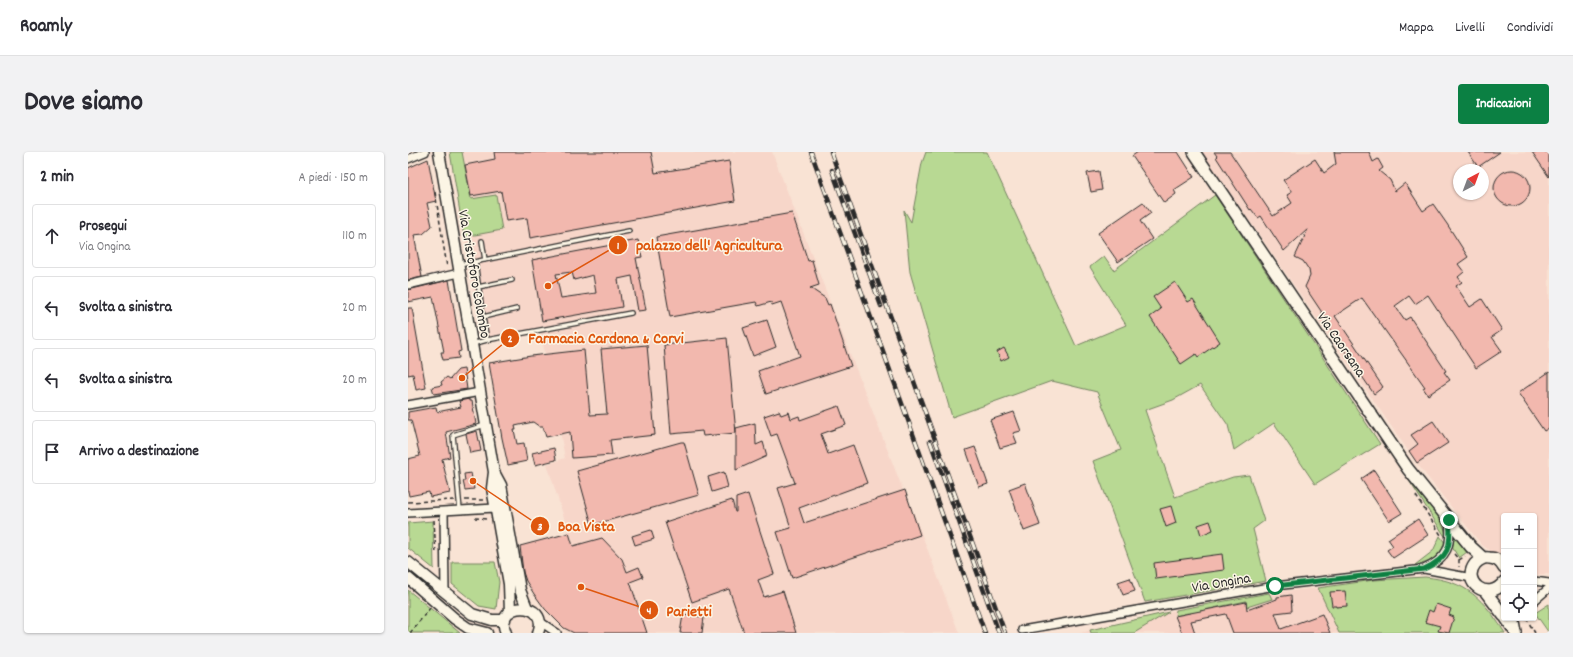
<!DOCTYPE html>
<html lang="it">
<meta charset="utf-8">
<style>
body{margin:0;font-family:Dekko,sans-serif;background:#f2f2f3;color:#2b2b33}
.controls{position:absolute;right:12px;bottom:12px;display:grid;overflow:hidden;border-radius:4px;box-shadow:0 1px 3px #0004}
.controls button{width:36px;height:36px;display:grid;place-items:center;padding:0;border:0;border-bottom:1px solid #e1e1e2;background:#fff;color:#2b2b33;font:20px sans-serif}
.compass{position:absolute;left:1045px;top:12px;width:36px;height:36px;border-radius:50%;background:#fff;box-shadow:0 1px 3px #0004;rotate:41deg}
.stop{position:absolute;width:12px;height:12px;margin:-9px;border:3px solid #0b8043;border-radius:50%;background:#fff}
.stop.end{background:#0b8043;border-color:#fff;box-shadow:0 1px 4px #0008}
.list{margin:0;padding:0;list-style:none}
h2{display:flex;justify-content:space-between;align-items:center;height:52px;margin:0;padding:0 16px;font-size:17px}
h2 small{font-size:13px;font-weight:400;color:#7c7c81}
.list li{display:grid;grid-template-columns:26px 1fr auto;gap:12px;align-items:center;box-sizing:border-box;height:64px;margin:0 8px 8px;padding:0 8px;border:1px solid #e1e1e2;border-radius:4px}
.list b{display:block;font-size:15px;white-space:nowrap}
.list p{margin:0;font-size:13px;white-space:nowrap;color:#7c7c81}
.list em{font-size:13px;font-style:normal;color:#7c7c81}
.icon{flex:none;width:22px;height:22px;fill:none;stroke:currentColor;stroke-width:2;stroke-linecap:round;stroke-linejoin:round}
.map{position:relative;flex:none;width:1141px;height:481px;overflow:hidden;border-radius:4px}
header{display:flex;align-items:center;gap:24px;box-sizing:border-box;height:56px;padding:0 20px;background:#fff;border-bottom:1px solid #e1e1e2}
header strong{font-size:19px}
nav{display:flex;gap:22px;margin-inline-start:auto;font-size:14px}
.intro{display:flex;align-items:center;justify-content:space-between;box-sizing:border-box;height:96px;padding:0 24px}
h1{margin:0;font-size:28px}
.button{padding:10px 18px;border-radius:4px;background:#0b8043;color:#fff;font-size:14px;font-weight:700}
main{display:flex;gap:24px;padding:0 24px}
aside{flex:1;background:#fff;border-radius:4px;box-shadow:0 1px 3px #0004}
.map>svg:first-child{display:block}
</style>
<header>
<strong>Roamly</strong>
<nav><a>Mappa</a><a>Livelli</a><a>Condividi</a></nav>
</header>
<div class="intro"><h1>Dove siamo</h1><a class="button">Indicazioni</a></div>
<main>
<aside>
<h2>2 min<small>A piedi · 150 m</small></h2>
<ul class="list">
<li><svg class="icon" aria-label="ahead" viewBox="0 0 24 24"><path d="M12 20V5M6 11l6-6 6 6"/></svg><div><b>Prosegui</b><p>Via Ongina</p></div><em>110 m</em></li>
<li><svg class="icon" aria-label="left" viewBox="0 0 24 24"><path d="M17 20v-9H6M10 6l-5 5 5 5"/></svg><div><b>Svolta a sinistra</b></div><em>20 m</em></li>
<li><svg class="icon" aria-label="left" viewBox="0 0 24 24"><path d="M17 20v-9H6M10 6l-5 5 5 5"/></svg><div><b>Svolta a sinistra</b></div><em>20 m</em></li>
<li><svg class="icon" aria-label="arrive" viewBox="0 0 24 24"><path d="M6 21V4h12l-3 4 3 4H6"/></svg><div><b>Arrivo a destinazione</b></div></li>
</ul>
</aside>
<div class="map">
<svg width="1141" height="481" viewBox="0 0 1141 481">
<rect width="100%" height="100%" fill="#f9e3d4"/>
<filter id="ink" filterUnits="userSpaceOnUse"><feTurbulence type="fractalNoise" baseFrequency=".025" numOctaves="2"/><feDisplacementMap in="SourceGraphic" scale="8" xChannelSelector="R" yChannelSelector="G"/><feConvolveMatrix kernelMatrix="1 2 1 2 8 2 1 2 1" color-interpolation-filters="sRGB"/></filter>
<g filter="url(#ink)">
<!-- built -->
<path fill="#f7d6c9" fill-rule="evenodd" d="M54,0H364L495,338H497L551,481H239L214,407L194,386L165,394L139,312L157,306L132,176L74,186L56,85L94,77L63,47Z
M794,0H1141V422L1126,423V364H1096V408L1074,393L1037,347L1010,313ZM1051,18H1075V42H1051Z
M910,436L931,481H672L768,458L861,441Z"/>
<!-- green -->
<path fill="#b8d993" stroke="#72825f" d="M42,0H54L63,47L88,43L94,78L56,85Z
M518,0H579L668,194L718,173L682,115L696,104L706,118L807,43L972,292L907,332L866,271L826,298L820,273L792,233L765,248L737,258L767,345L825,325L841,323L856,369L845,377L858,429L737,450L685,309L713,298L689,240L644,229L544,265L502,120L496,58L503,70L514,11Z
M1000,327C1012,342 1039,367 1038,386Z
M25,369L26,417L0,396V371Z
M1045,383L1059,400L1051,406L1044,395Z
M1032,384L1037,391C1032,406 1022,411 1007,413L1025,399Z
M44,410H87L91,430L88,457L71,454L44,432Z
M1017,425C1059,429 1075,447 1097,481H931L910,436L966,428Z
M0,438L52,481H0Z
M861,441L864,447L839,455L838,449L792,459L794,467L780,461L767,464L768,458Z
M1141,452V481L1127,461Z
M761,460L726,481H683L682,478Z"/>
<!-- building -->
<path fill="#f2b8ae" stroke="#2b2b2b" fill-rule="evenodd" d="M86,0H243L247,21L321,9L327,49L122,86L119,66L98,69L93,39L63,44L57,13L87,7Z
M730,0H770L786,25L766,38L768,42L756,51L724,4Z
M806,0H822L865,64L884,51L879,43L884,40L875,28L907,7L916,21L928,12L926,0H961L965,10L970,7L975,16L971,19L982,28L987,39L997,31L1015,59L1025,52L1039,72L1060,105L1050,112L1056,120L1050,125L1054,130L1048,134L1062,155L1074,147L1094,178L1084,185L1094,199L1068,216L1020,143L1007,152L1001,144L987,154L997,168L1002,165L1038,219L1036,220L1042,228L1020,243L1015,236L1017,235L954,146L927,164L975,235L966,242L919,173L921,171L897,135L902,124L901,118L895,109L887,105L900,77L876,99L853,64L850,66L843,57L842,58L808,5L809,4Z
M1060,0H1092L1070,15Z
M1124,0H1141V25Z
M20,7L28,49L19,51L24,74L15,82L6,83L14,125L0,128V16Z
M1086 36a18 18 0 1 1 36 0a18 18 0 1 1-36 0Z
M691,19L694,38L683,40L679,21Z
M735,50L743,61L732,69L744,87L710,110L690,81Z
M384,61L400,109L404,108L411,133L402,136L417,146L420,153L422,152L443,214L358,242L350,219L392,204L373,150L364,153L363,150L350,154L348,150L262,165L248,85Z
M230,88L234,105L228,106L238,158L230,159L224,124L210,127L214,155L134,169L124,108ZM164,120L166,128L185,123L188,141L153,146L148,122Z
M41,128L53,199L50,200L51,206L35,208L33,200H36L25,145L0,150V138Z
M767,130L780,150L785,147L812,190L790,205L788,202L773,212L742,165L753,157L745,145Z
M0,156H4L18,236L8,238L5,222L0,223Z
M359,168L368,195L345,204L335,176Z
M319,186L328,281L295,284L294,279L263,282L256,193Z
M239,193L247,283L202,288L204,303L164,306L162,280L138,285L135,275H132L125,270L107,274L108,278H106L109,292L116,291L119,309L100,313L94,286L81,211L123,204L176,198L182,263L199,262L193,197Z
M596,196L601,205L593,209L589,200Z
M56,217L59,237L26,242L24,235L34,233L33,230L39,225L42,227L50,218Z
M1141,220V276L1136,279L1110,241Z
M61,247V249H64L68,272L38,280L42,305L34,307L42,341L22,345L21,340L1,344L0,339V307L12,304L3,268H0V260L28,255L29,260L53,255L51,249Z
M431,254L438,273L413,282L420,302L445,293L459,331L391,356L396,371L497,338L512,383L384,426L369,380L383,376L370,336L387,331L369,282L363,284L356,264L371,259L373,263L381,260L383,267L391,264L392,268Z
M606,260L613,279L605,281L609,291L592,296L582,268Z
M1025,269L1040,291L1009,311L1001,299L1010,292L1003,283Z
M347,271L348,293L355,290L359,304L328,318V276Z
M69,279L73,299L62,301L58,282Z
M273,290H276L291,343L184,373L169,319Z
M567,295L580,332L571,335L558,298Z
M146,296L148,308L127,313L124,301Z
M966,318L994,361L981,369L953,327Z
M316,320L320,335L304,340L300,325Z
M63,321L66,337L57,338L55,329H57L56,322Z
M617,331L632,373L616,379L601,337Z
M340,342L366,422L350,428L356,445L375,439L388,481H336L321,437L284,450L257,370L324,348L327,360H328V346Z
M763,354L768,371L758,375L752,357Z
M1010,367L1020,383L985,406L979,398L985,394L980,387Z
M802,369L805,378L793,383L790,373Z
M243,378L246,387L227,393L224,384Z
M161,381L165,394L194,386L214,407L219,420L231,415L235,425L222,430L239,481H166L156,476L137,457L126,442L118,429L115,420L112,394Z
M814,402L816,418L748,427L746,411Z
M722,426L727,439L715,443L710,430Z
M937,439L939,454L928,455V454H924L922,440Z
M883,443L884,459L867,461L873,477L914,462L922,481H825L818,462L783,469L787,481H774L767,464L838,450L839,458L869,447V445Z
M1028,452L1043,457L1041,463L1046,465L1041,481L1030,479L1032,474L1017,470L1021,458L1025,460Z
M275,463L296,465L294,481H272Z"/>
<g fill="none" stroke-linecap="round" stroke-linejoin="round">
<!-- lane casing -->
<g stroke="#2b2b2b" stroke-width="6">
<path id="lane" d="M74,89L77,108
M67,110L75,165L109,157
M51,113L221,79
M70,135L104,128
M75,165L79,188L223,161
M64,192L79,188
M52,358L45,283L77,273"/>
</g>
<!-- street casing -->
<g stroke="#2b2b2b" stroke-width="10">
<path id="street" d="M0,7L17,0
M0,133L51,121
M0,253L72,240
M36,359L37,440
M0,361L87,356
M1016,417C1040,406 1044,394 1041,368
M1126,429L1141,431
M1126,449L1141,436
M1109,466L1108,470L1110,481
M131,469L149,481
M614,478L867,434L1016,417L1064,426"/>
</g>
<!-- secondary casing -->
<g stroke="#2b2b2b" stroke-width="13">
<path id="secondary" d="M31,0L86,320L84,336L101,432L102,460
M86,320L93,333L112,438L119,456
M0,410L64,462L84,468H97
M0,426L47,467L60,476L79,481
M98,481C84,449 143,447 130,481"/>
</g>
<!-- primary casing -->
<g stroke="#2b2b2b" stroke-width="14">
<path id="primary" d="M786,0L1000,317L1063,395L1075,406
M1096,416C1093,410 1088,406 1081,406C1076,405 1071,408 1067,412C1053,430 1080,451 1096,430
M1077,439L1096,464
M1098,466L1108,481"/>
</g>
<!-- path -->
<path stroke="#2b2b2b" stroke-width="1.5" stroke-dasharray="4 3" stroke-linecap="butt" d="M27,40L39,115
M1008,344L1033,383
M57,348H76
M0,350L46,348
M67,366L79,367
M26,368L28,403
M1046,402L1051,408V415
M1051,408L1057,404
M1118,466L1127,481
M2,481L22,456"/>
<!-- lane -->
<use href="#lane" stroke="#fcf5e5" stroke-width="3.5"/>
<!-- street -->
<use href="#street" stroke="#fcf5e5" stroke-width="7"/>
<!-- secondary -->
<use href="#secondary" stroke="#fcf5e5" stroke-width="10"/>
<!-- primary -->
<use href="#primary" stroke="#fcf5e5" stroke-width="11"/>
<!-- rail casing -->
<g stroke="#2b2b2b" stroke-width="4.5">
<path id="rail" d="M403,0L577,481
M423,0L597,481
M424,18L473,154
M522,289L591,481"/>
</g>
<!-- rail -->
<use href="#rail" stroke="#fcf5e5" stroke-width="3" stroke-dasharray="9" stroke-linecap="butt"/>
</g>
</g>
<g fill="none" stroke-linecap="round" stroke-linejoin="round" filter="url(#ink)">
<!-- route -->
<path stroke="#0b8043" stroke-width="5" d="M867,434L1016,417C1041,406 1044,394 1041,368"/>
</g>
<g text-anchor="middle" stroke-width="3" stroke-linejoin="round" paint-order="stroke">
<!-- street labels -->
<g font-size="15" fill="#2b2b2b" stroke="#fcf5e5">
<text transform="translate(67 122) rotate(80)" y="5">Via Cristoforo Colombo</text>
<text transform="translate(934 192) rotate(56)" y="5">Via Caorsana</text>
<text transform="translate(813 430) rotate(-10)" y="5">Via Ongina</text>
</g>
</g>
<!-- callouts -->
<path fill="none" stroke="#df570e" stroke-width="1.5" d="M140 134L210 93M54 226L102 186M65 329L132 374M173 435L241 458"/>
<g fill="#df570e" stroke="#fcf5e5" stroke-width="1.5">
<circle cx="140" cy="134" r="4"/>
<circle cx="54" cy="226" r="4"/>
<circle cx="65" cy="329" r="4"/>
<circle cx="173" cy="435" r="4"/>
<circle cx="210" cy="93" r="10"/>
<circle cx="102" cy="186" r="10"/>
<circle cx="132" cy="374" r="10"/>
<circle cx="241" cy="458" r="10"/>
</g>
<g font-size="12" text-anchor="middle" font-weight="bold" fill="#fff">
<text x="210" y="97">1</text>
<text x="102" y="190">2</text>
<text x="132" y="378">3</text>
<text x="241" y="462">4</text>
</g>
<g font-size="16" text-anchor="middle" font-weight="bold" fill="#df570e" stroke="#fcf5e5" stroke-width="3" stroke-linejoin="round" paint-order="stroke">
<text x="301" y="98">palazzo dell' Agricultura</text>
<text x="198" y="191">Farmacia Cardona &amp; Corvi</text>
<text x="178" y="379">Boa Vista</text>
<text x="281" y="464">Parietti</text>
</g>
</svg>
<div class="controls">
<button>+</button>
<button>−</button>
<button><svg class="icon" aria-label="locate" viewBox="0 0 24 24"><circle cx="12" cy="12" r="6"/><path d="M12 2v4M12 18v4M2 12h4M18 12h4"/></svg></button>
</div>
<svg class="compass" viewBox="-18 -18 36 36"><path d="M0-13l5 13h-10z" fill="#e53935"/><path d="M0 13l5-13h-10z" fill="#7c7c81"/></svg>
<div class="stop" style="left:867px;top:434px"></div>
<div class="stop end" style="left:1041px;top:368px"></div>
</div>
</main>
